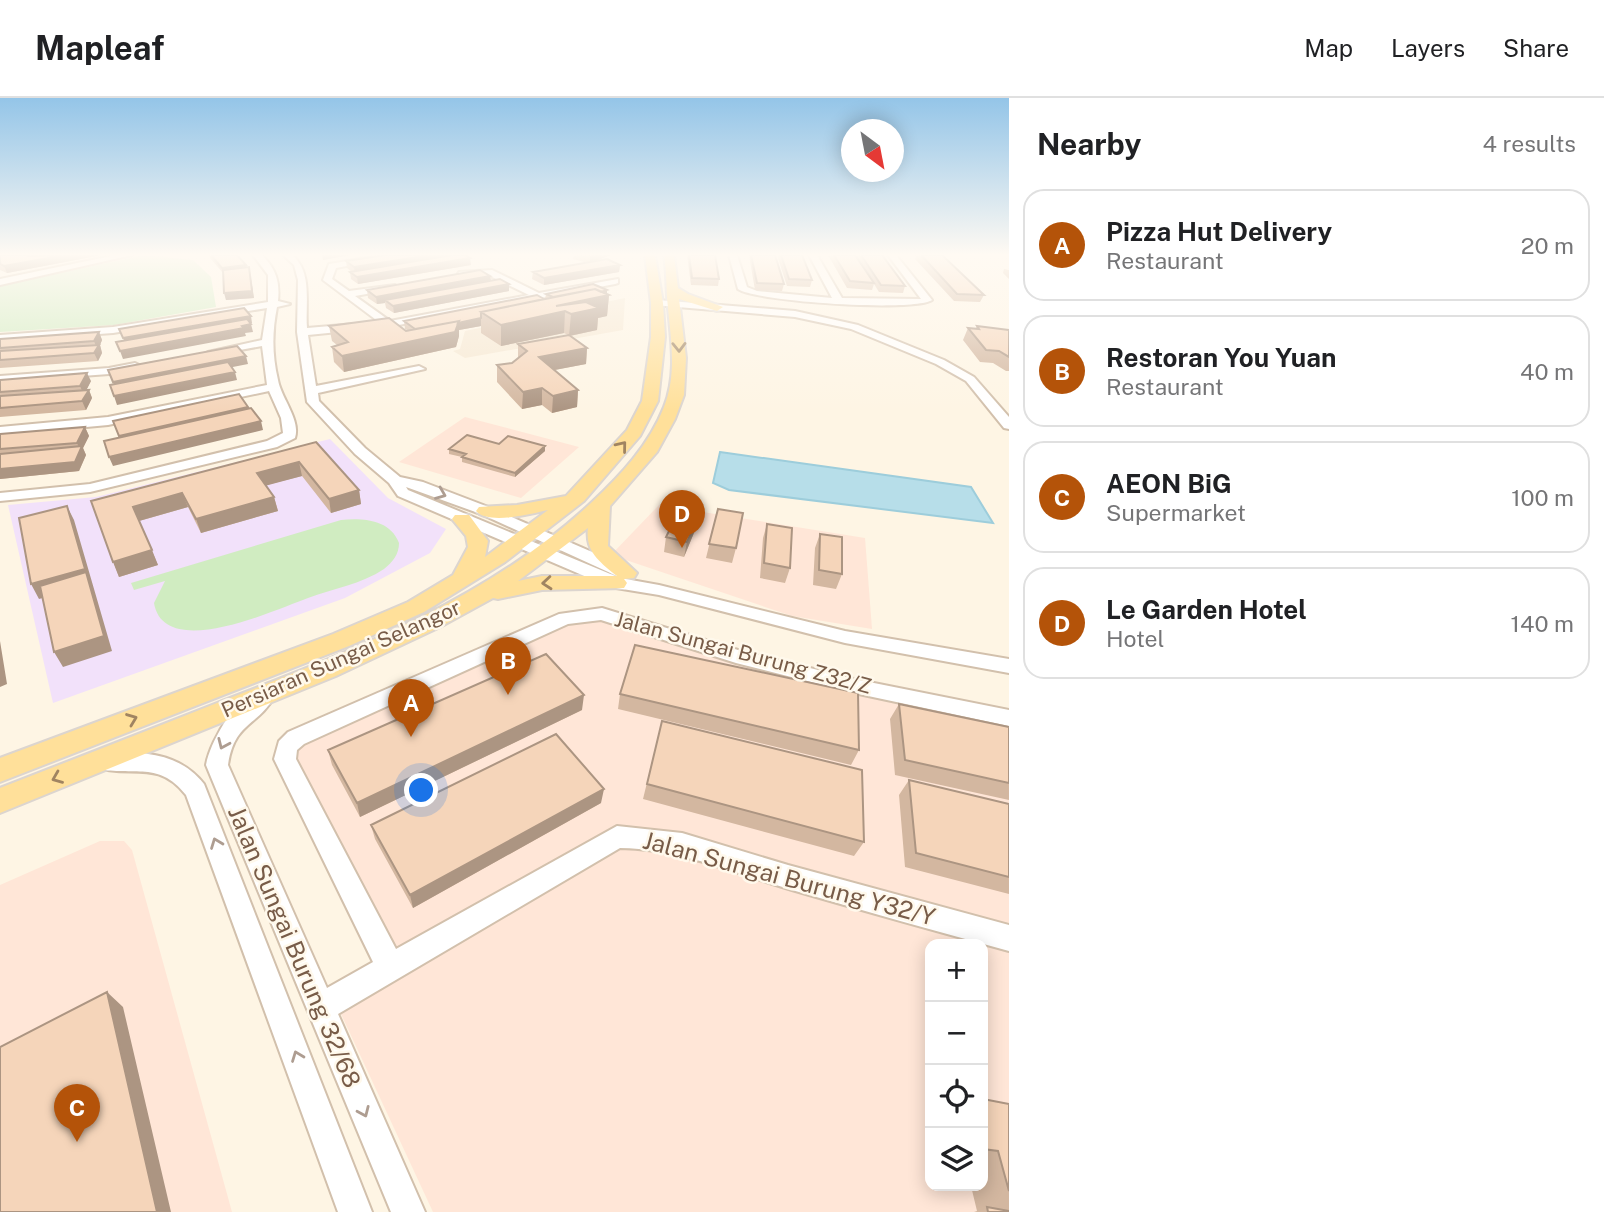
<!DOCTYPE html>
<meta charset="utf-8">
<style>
body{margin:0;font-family:"Public Sans",sans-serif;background:#f6f6f6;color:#202124}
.controls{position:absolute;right:21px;bottom:21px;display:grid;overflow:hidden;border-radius:14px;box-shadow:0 4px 18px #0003}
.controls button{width:63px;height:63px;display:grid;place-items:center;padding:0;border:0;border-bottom:2px solid #e0e0e0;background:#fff;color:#202124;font:35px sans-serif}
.compass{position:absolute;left:841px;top:21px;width:63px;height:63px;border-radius:50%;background:#fff;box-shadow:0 4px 18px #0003;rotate:148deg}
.you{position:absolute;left:422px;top:693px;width:24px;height:24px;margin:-18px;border:5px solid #fff;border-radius:50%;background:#1a73e8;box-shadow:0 0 0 10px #1a73e833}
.badge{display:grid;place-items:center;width:46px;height:46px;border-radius:50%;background:#b45309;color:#fff;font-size:23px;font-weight:700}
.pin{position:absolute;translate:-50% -58px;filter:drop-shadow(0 2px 4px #0008)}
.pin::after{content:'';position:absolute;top:37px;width:24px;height:21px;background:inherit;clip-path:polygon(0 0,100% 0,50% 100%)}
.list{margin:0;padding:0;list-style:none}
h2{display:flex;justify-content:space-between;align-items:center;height:91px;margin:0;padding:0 28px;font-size:30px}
h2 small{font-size:23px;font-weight:400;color:#757577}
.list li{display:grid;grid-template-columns:46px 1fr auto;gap:21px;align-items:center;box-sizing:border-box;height:112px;margin:0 14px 14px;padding:0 14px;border:2px solid #e0e0e0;border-radius:21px}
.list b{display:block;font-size:26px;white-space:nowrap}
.list p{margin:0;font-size:23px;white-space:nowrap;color:#757577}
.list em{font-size:23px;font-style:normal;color:#757577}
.icon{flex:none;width:38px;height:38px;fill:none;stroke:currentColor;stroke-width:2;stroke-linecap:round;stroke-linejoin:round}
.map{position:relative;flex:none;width:1009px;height:1114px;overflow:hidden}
header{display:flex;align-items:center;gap:42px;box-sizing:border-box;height:98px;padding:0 35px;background:#fff;border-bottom:2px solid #e0e0e0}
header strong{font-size:33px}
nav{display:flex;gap:38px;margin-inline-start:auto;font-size:24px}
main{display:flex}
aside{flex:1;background:#fff}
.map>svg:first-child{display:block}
</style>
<header>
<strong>Mapleaf</strong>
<nav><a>Map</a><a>Layers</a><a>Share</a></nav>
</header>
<main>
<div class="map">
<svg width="1009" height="1114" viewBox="0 0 1009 1114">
<rect width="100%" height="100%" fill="#fef5e4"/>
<!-- residential -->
<path fill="#f6e8d2" d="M625,200L623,232L465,260L453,253L460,251L465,233Z"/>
<!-- commercial -->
<path fill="#ffe6d7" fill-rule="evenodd" d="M465,319L579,349L521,400L399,364Z
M659,407L865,440L872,531L792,518L611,457Z
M601,521L1009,627V1114H433L341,916L407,875L295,660L297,651L304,645L560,527ZM930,846H983V1088H930Z
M100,743H124L132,752L232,1114H0V787Z"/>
<!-- education -->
<path fill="#f2e1fa" d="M330,341L388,400L446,431L430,455L345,500L53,605L8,407L96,399Z"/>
<!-- green -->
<path fill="#d0ecc1" d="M144,157L193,162L211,179L216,209L114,227L0,234V188Z
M341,422C362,420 390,421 399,445C399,456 393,464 384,471C362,486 332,491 308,500C277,511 164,564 154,505L165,483L134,492L131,485Z"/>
<!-- water -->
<path fill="#b7dee9" stroke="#9dcddb" stroke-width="2" d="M720,354L971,389L993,425L729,392L713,385Z"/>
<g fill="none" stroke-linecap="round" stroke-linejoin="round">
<!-- minor casing -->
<g stroke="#d2c0ac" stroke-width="4">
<path id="minor" d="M116,157H132L0,187V181Z
M253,157H262C276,171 280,184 278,203L290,206L277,209C272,234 272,257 278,282C281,300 301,322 295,340L277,349L90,394L0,403V395L90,386L267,343L283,335L281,320L269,293L108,327L0,337V329L108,319L267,287L262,248L213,257L208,254L262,242L267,210L113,235L0,243V237L113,229L268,204V177Z
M283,157H292C313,174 305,206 307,230L379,224L323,182L329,166L384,157H403L336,170L332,181L349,193L395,187V191L355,198L390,223L529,197L488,177L456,179L459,174L492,172L539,195L618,181V185L615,186L388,229L308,237L316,288L419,268L425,271L318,295L319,303L365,350L400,379L423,384L491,410L629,470L631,474L623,479L617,478L481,416L406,389L408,392L620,480L659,487L845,533L1009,561V575L845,545L659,497L610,489L398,398L389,385L355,356L307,304L297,234L298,182L294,167Z
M729,157H737L747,189L757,193L832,200L809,157H817L842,200L921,201L888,157H896L932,202C914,214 757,204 738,191Z
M657,202L795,213L858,227L944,262L974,279L1009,319V331L1004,330L966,283L936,266L851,231L795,219L654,207V203Z
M135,265L141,268L139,270L109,276L0,284V278L109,270Z
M602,510L738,552L854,581L1009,612V628L854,595L736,565L601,522L568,526L304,646L297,652L296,661L396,851L617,728L682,735L788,767L1009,827V853C936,833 864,813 792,792C734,775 681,751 620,750L338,916L425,1114H391L206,667C210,643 242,585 271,594L274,599C258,628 234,624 228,667L327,890L373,864L274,661L279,643L288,634L559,516Z
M102,654C141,654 178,653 204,686L372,1114H338L186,697C157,660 130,681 94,669L91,663L94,657Z"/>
</g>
<!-- major casing -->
<g stroke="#dcd5cf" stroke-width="4">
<path id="major" d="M645,157H655L663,205L665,239L658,303L640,338L584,403L505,464L424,514L349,548L0,684V660L333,536L408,504L453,477L468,449L466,438L452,421L455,417H469L488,443L485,459L548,412C531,416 488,427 476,413L479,409L517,407L566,398L627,332L642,303L651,239V205Z
M664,157H674L678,190L688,196L723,209L717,213L679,201L686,260L684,297L675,321L657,354L610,408L608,448L637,475L634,480L624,481L627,485L624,490L542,492L498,501L493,500L440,529L336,578L0,715V690C72,662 144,634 217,605C349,554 486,503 591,405C621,377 649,347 664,309C677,276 671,243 668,210C666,192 667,175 664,157ZM588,430C585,454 600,464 617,478H542L518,483Z"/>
</g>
<!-- minor -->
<use href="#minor" fill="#fff" fill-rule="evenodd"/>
<!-- major -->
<use href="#major" fill="#ffe09a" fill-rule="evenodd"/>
</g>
<!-- wall -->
<path fill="#d3b7a0" d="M0,157H102L7,175L0,172Z
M209,157H237L247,170L249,169L254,200L226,202L223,175L210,160Z
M574,157H611L592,164L620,167L619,174L544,187L532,181L533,174L588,165L573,161Z
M687,157H715L719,181L718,188L691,187Z
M749,157H775L784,186L782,193L755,192Z
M777,157H802L812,182L810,189L787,188Z
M828,157H855L856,158V157H882L905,188L903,195L879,194L874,186L872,192L847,190Z
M907,157H942L984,197L980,204L954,203L915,161L917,158Z
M346,163L471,167L358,186L351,181L350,174H352L347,170Z
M1004,171L1009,172V181L1003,175Z
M490,178L491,182L509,186V193L394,215L386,210L385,205L377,206L368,200L367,192Z
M546,196L609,197L607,218L598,220L597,232L570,238L587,250L586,266L554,272L578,292L577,309L552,315L542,307L522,311L497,284V267L512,265L518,260V246L568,237L564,235L501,248L481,235V228L459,232V238L456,249L344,274L334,264L332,249L337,247L332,243L329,228L406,233L407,232L405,231L404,223L545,201Z
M977,228L1009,232V273H1006L993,265L980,264L963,242L968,230H976Z
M99,234L102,242L100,247L102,255L98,263L0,270V241Z
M0,282L91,283L86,292H89L92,300L86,312L0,319Z
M85,329L89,338L83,350L86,357L79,373L0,381V336Z
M316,344L359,392L361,406L331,415L302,378L266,387L274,399L278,413L201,435L188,409L139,423L158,467L119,479L91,403Z
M499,346L545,353L515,379L462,364V359L449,356V351Z
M718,411L736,450L732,465L706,460Z
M698,425L684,459L664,454L666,439Z
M767,426L790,470L785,485L760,480L763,440Z
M820,436L842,476L836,491L813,487L815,450Z
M620,596L859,652L851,667L618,611Z
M899,606L1009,629V702L895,677L890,621Z
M582,612L360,719L332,667L328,652Z
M662,623L864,744L854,758L643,701Z
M909,682L1009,706V796L905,769L899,697Z
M601,705L413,810L375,741L371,727Z
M983,1001L1009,1006V1114H974L977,1113L971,1088H983Z"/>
<!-- shaded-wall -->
<path fill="#ac9582" d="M65,157H102L7,175L4,168Z
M322,157H351L323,162Z
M431,157H466L355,176L354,169Z
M593,157H611L590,165V158Z
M470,160L471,167L358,186L357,179Z
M246,167L248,173L224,177L222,170Z
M620,167L619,174L544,187V180Z
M249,169L254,200L226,202L224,195Z
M490,178L491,185L385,202V205L377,206L376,199Z
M509,186V193L394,215L393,208Z
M607,192V198L609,197L607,218L598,220L597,232L569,238L571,216L565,213L564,235L501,248V227Z
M251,218L252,225L126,248L123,240Z
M481,220V228L459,232V238L456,249L344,274L342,258L417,233Z
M251,226L253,234L245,235L246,238L123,261L120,253Z
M99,234L102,242L100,247L102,255L98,263L94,255L97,251L94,243Z
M587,250L586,266L539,275V259Z
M246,258L248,266L116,292L113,284Z
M235,274L237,282L117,307L114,298Z
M87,275L91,283L84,297L80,288Z
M542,290V307L522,311L523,294Z
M89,292L92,300L86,312L82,303Z
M578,292L577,309L552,315L553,298Z
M248,309L251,318L122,347L119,338Z
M261,323L263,332L113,368L109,359Z
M85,329L89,338L83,350L86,357L79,373L0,381V371L80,352L77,345Z
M545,348V353L515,379V375Z
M299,364L302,378L261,389L257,375Z
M359,392L361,406L331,415L329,401Z
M182,395L188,409L139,423L133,409Z
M274,399L278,413L201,435L196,421Z
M67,408L74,422L112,553L63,569L54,554L90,487L39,501L31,486Z
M702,411L698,425L684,459L687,444Z
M152,452L158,467L119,479L113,464Z
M0,543L7,586L0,589Z
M584,597L582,612L360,719L357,705Z
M604,691L601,705L413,810L410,797Z
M107,894L123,909L171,1114H157Z"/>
<!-- building -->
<path fill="#f5d5ba" stroke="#ac9582" stroke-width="2" d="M0,157H31L27,158L65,157L4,168L0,166Z
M211,157H237L246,167L222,170Z
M385,157H431L354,169L346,163Z
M452,157H465L470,160L357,179L350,174Z
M689,157H715L719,181L692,180Z
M751,157H775L784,186L757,185Z
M781,157H802L812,182L789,181Z
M834,157H855L874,185L850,183Z
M861,157H882L905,188L881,187Z
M921,157H942L984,197L957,196Z
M607,161L620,167L544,180L533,174Z
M249,169L252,193L224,195L223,172Z
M480,172L490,178L376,199L367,192Z
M500,181L509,186L393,208L385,202Z
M593,186L607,192L601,194L595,191L553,199L546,196Z
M595,191L609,197L556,208L586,204L599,210L571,216L565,213L501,227L481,214Z
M537,197L544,201L481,214V220L458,225L459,223L415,231L404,223Z
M244,210L251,218L123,240L119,231Z
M389,220L406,233L459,223L455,234L342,258L332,249L348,244L329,228Z
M247,221L251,226L242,228L244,230L120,253L116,244Z
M977,228L1009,232V259L999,253L986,252L968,230L979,231Z
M99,234L94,243L0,250V241Z
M569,237L587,250L539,259L578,292L553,298L542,290L523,294L497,267L512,265L527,253L518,246Z
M99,247L94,255L0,262V253Z
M237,248L246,258L113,284L108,272Z
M228,264L235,274L114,298L110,287Z
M87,275L80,288L0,294V282Z
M89,292L82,303L0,310V298Z
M239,296L248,309L119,338L113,323Z
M251,310L261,323L109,359L104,343Z
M85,329L77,345L0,351V336Z
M467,337L499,346L508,338L545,348L515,375L462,359L466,356L449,351Z
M316,344L359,392L329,401L299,364L257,375L274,399L196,421L182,395L133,409L152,452L113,464L91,403Z
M82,348L75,364L0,371V356Z
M682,407L702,411L687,444L666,439Z
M67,408L85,471L31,486L19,420Z
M718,411L743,415L736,450L709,446Z
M767,426L792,430L790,470L764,465Z
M820,436L842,439V476L819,472Z
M86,474L104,538L54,554L40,488Z
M635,547L858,595L859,652L620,596Z
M546,556L584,597L357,705L328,652Z
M899,606L1009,629V685L905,662Z
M662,623L862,672L864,744L647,686Z
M556,636L604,691L410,797L371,727Z
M909,682L1009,706V779L916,755Z
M107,894L157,1114H0V949Z
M983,1001L1009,1006V1093L998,1053L983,1051Z
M987,1109L1009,1113V1114H988Z"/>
<!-- one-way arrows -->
<defs><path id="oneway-chevron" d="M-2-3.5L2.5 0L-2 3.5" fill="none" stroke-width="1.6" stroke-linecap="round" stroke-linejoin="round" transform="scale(1.75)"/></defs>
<g stroke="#a08461">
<use href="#oneway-chevron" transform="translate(679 249) rotate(89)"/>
<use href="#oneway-chevron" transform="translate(622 348) rotate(-51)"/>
<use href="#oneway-chevron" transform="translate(547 485) rotate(175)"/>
<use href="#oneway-chevron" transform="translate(132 621) rotate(-21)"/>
<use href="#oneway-chevron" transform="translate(57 680) rotate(158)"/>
</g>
<g stroke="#ae9d91">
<use href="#oneway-chevron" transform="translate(441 396) rotate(22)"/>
<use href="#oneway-chevron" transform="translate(223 646) rotate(114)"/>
<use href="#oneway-chevron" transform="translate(216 745) rotate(-111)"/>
<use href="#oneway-chevron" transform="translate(297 958) rotate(-111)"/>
<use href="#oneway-chevron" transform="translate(364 1014) rotate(66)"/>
</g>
<!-- sky -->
<linearGradient id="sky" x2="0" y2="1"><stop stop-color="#94c5e8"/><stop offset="0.5" stop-color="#fffaf3"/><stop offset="1" stop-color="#fffaf3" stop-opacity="0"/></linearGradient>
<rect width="1009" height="313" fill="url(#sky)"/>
<g text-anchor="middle" stroke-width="5" stroke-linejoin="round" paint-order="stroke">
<!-- street labels -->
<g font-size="21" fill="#785c48" stroke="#fff9ec">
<text transform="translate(743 555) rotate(15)" y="7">Jalan Sungai Burung Z32/Z</text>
<text transform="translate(341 561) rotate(-24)" y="7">Persiaran Sungai Selangor</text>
</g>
<!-- near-street labels -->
<g font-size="24" fill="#785c48" stroke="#fff9ec">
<text transform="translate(789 781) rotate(15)" y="8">Jalan Sungai Burung Y32/Y</text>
<text transform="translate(294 849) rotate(67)" y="8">Jalan Sungai Burung 32/68</text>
</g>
</g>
</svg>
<div class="controls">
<button>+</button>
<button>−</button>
<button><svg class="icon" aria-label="locate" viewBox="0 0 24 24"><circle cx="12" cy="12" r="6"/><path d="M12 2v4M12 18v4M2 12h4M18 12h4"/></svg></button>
<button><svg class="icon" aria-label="layers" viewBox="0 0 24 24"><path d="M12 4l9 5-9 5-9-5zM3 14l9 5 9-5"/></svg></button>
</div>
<svg class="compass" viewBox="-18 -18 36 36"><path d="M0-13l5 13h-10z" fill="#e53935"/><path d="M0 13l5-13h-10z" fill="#757577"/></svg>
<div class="you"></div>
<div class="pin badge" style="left:411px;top:639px">A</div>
<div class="pin badge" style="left:508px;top:597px">B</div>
<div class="pin badge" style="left:77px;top:1044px">C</div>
<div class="pin badge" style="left:682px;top:450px">D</div>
</div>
<aside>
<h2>Nearby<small>4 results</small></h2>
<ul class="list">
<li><span class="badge">A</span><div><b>Pizza Hut Delivery</b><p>Restaurant</p></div><em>20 m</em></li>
<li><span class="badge">B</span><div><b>Restoran You Yuan</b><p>Restaurant</p></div><em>40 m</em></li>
<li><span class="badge">C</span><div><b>AEON BiG</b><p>Supermarket</p></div><em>100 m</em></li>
<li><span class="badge">D</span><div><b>Le Garden Hotel</b><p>Hotel</p></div><em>140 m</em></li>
</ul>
</aside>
</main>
